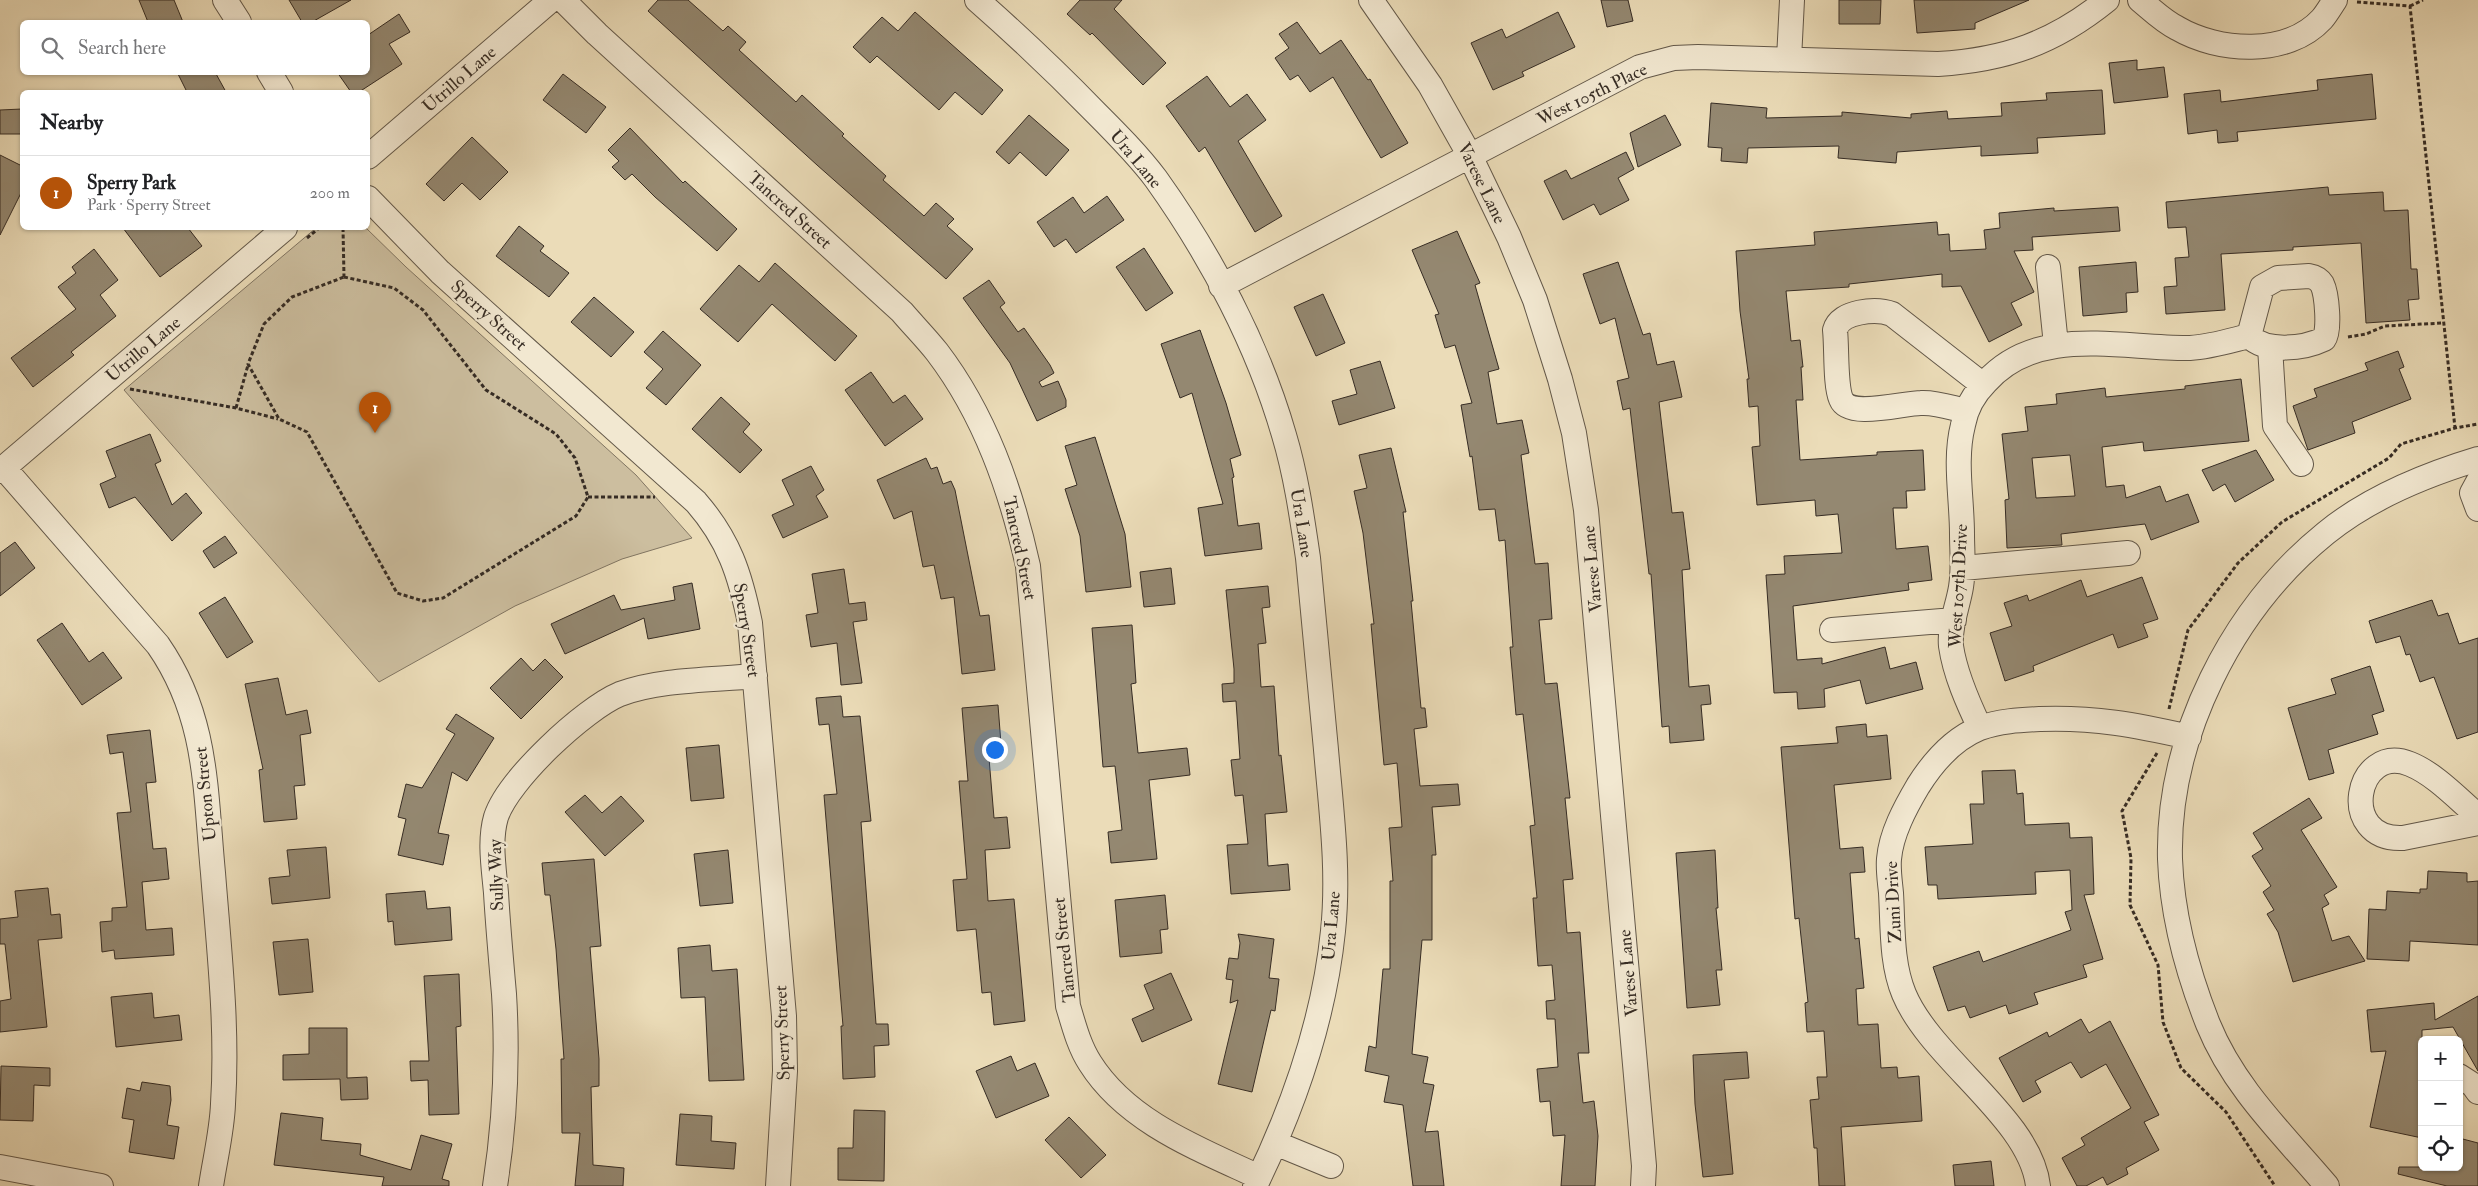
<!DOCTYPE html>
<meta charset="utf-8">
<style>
body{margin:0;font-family:"IM FELL Double Pica",serif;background:#f6f6f6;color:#202124}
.controls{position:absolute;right:15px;bottom:15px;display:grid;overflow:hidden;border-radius:8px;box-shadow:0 1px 4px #0004}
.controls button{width:45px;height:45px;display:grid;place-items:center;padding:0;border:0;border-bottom:1px solid #e0e0e0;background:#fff;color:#202124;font:25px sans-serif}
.you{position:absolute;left:994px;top:749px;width:18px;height:18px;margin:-12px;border:4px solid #fff;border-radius:50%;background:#1a73e8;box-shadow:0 0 0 8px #1a73e833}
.badge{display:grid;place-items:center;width:32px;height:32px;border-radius:50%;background:#b45309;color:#fff;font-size:16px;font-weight:700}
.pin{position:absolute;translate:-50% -41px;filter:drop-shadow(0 1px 2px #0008)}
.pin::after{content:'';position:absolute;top:26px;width:18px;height:15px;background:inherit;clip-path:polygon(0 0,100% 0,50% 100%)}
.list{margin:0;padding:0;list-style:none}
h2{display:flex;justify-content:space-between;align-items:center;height:65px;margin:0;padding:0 20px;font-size:21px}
h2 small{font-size:16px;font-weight:400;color:#757577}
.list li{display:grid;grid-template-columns:32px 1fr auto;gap:15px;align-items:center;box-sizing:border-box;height:75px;padding:0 20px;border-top:1px solid #e0e0e0}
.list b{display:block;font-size:19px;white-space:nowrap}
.list p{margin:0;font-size:16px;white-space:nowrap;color:#757577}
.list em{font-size:16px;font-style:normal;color:#757577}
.icon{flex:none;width:28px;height:28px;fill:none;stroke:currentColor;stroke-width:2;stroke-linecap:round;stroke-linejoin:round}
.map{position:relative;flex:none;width:2478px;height:1186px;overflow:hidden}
.search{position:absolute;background:#fff;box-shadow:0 1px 4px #0004;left:20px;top:20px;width:350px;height:55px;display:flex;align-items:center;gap:12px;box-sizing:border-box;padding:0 18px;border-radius:8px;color:#757577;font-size:19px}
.panel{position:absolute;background:#fff;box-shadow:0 1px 4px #0004;left:20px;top:90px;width:350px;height:140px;border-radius:8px}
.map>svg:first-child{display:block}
</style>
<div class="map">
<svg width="2478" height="1186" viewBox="0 0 2478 1186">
<rect width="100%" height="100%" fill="#ebdcb8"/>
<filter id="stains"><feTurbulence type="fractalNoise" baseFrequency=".004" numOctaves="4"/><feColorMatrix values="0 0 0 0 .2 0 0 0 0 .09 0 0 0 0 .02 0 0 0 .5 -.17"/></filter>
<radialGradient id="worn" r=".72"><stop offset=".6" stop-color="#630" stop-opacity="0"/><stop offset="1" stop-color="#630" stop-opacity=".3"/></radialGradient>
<!-- green -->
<path fill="#ccbe9f" stroke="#817562" d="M316,228H366L406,267L636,475L692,538L622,559L515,606L379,682L124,390Z"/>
<!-- building -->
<path fill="#948871" stroke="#362c24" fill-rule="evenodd" d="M139,0H174L183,22H148Z
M289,0H351L312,22H302Z
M658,0H688L723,31L728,26L746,42L739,50L796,102L802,95L844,134L842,136L886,176L883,180L924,216L936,203L954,219L947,226L973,249L946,279L817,165L648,11Z
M1080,0H1122L1114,9L1166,63L1143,85L1092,33L1090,35L1067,14Z
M1601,0H1628L1633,21L1607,27Z
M1839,0H1881L1880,24H1839Z
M1914,0H2029L1975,23V29L1917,33Z
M915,12L1003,90L982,115L955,92L939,110L877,56L870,63L853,47L882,17L898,31Z
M1558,12L1575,47L1522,72L1524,76L1493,90L1471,43L1502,29L1506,38Z
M399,14L410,32L389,44L402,64L359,92H351L337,72H368V35Z
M1297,22L1320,54L1341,40L1368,80L1370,79L1408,143L1381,158L1333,77L1310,92L1298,75L1290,80L1275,58L1289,48L1279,34Z
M2137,60V70L2164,67L2168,97L2114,103L2109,63Z
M177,72H215L226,92H187Z
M563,74L606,107L586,133L543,100Z
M2372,74L2376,119L2237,132L2238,141L2218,143L2217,130L2188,134L2184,94L2220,90L2221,102L2318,90L2317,80Z
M1207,76L1230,107L1247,94L1266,120L1238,141L1282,216L1255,232L1205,147L1199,152L1166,106Z
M2102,90L2105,134L2037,138L2038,153L1981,156V146L1897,152L1896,163L1838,158L1839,146L1748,148L1747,163L1721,161L1722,148L1708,147L1711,103L1767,108L1766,118L1842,116V112L1911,118V114L1947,111L1948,119L2002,116L2001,103L2047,100L2046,93Z
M22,109V134H0V110Z
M1029,115L1069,150L1046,176L1020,152L1009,164L996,152Z
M1665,115L1681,145L1638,167L1630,133Z
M630,128L683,183L685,181L737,229L717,251L655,197L632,174L625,180L612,167L619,161L608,150Z
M472,137L508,172L480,200L462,183L444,201L426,184Z
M1626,152L1634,169L1618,178L1629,200L1600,215L1594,204L1563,220L1544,181L1566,170L1571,179Z
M0,155L22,166V191L0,235Z
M2328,187L2329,195L2383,192L2384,211L2408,210L2411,269H2417L2419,299L2408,300L2410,320L2366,323L2361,243L2293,247V250L2221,254L2225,310L2166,314L2164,287L2177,286L2175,258L2189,257L2186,227L2168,228L2166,202Z
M1107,196L1124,220L1076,253L1066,239L1054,247L1037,222L1073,197L1084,213Z
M2118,207L2120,231L2032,237L2033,250L2014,251L2034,292L2011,303L2022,325L1989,342L1961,286L1942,287V274L1849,284V287L1786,291L1791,341L1800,340L1803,367H1801L1803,400H1796L1800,460L1877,455V452L1923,450L1925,490L1906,491L1907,508H1893L1896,549L1928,546L1932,580L1908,583L1909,590L1793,606L1797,660L1822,658V664L1885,647L1890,669L1916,662L1923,689L1866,704L1860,680L1824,689L1825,707L1798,709L1797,692L1774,693L1766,575L1785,574L1784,556L1842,553L1838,514L1816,516L1815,500L1757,505L1752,447L1760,446L1758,406L1749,407L1747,379H1749L1740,311L1736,251L1815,245L1814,232L1937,222L1938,235L1949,234L1950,251L1986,249L1984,230L2000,228L1999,213L2054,208V211Z
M519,226L544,246L540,251L569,273L549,297L496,256Z
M123,228H188L202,246L160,277Z
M1457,231L1480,283L1475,285L1499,369L1488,372L1497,424L1522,420L1529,453L1521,455L1535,564L1548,563L1552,619L1539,620L1545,684L1557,683L1570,798H1565L1573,879L1563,880L1567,933L1580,932L1589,1053H1578L1583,1103L1594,1101L1598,1136L1595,1186H1561L1565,1135L1553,1136L1550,1101L1540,1102L1537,1069L1558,1067L1555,1019H1547L1546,1001L1555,1000L1552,965L1538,966L1533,898H1537L1530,826L1535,825L1523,714L1516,715L1510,647H1513L1505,540L1499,541L1495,509L1479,510L1472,456L1470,457L1461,405L1472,403L1455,345L1445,348L1435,315L1439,314L1412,250Z
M1144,248L1173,293L1146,311L1116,267Z
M94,249L118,280L100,295L116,316L71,352L74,355L33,387L11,358L76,309L58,287L76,273L72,267Z
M1618,262L1643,335L1650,333L1657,365L1674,361L1682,397L1659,402L1672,513L1683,512L1690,569L1682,570L1689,687L1709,685L1711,704L1701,705L1704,740L1670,743L1669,726L1662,727L1651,574H1649L1630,408L1623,410L1617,381L1629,378L1615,318L1600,324L1583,274Z
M2136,262L2138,292L2126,293L2127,312L2083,316L2079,267Z
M775,263L857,336L835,361L772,304L738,342L700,309L739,265L759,282Z
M989,280L1005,303L1000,307L1018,332L1024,328L1050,365L1054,373L1039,382L1042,387L1058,381L1066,400V407L1037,421L1010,363L963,298Z
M1323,294L1345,343L1316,356L1294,307Z
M594,297L634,332L611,357L571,322Z
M1200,330L1226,403L1241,455L1230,459L1234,477L1232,478L1238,526L1259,523L1262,549L1205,556L1198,508L1223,504L1192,393L1180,398L1161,344Z
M663,331L701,365L666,405L646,388L663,369L644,352Z
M2398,351L2404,367L2399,369L2411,399L2352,422L2355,433L2308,450L2293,406L2317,397L2314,389L2368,370L2365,363Z
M1380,361L1395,408L1339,425L1332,401L1357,394L1350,370Z
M871,372L893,403L905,395L923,419L885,446L845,390Z
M2241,379L2249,441L2144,451L2143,442L2102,447L2106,487L2124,485L2126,498L2160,486L2166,502L2188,494L2199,522L2151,540L2145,524L2061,534L2062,545L2007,548L2005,500L2009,499L2002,434L2028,431L2025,407L2057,404L2056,394L2105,388L2106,397L2185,389V386ZM2070,455L2075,496L2036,498L2032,458Z
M721,397L750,424L743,432L762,450L740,473L692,429Z
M150,434L161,461L155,464L172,505L186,493L202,513L172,541L135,497L109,508L100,484L116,477L106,451Z
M1095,437L1125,534L1131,587L1086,592L1080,536L1065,489L1077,485L1065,446Z
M1391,448L1406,512H1403L1413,601H1411L1421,708H1425L1427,727L1414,729L1420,786L1458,784L1460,805L1432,807L1436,855H1432V940H1422L1412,1054L1428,1057L1423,1083L1434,1085L1425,1132L1438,1131L1444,1186H1413L1403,1105L1384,1102L1389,1076L1365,1071L1369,1046L1376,1048L1383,969H1390V881H1393L1389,828L1402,827L1397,763L1384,765L1371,624H1374L1363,533L1354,491L1367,488L1359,455Z
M2256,450L2274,480L2235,502L2225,484L2213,491L2202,470Z
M926,458L931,469L937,467L943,484L951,481L955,490L980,616L989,615L995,670L962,674L954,597L941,599L934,565L923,567L912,511L894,519L877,480Z
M811,466L824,490L816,496L828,517L783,538L772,515L794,505L782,480Z
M225,536L237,553L214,568L203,551Z
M15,542L35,568L0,596V553Z
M1171,568L1175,604L1144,607L1140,572Z
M844,569L849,604L865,602L867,620L853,622L862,683L841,685L837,643L811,647L806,615L818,613L812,574Z
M2142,577L2158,619L2143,624L2148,637L2118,648L2113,634L2033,666L2034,671L2005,681L1990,633L2012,626L2004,603L2027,595L2029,601L2081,580L2087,597Z
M692,583L700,629L648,639L644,618L565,654L551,624L614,595L621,610L675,600L673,587Z
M1268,586L1270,607L1262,608L1266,643L1258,644L1261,687L1274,686L1279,756L1281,755L1287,812L1265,814L1268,866L1288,864L1290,890L1231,894L1227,845L1248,844L1243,795L1235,796L1231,760L1240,759L1236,701L1223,702L1222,684L1234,683V669L1226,590Z
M225,597L253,642L227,658L199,613Z
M2432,600L2438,616L2448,613L2459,644L2478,638V732L2457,739L2434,677L2420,682L2410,654L2406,655L2400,636L2376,643L2369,621Z
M62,623L89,662L103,652L122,678L82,705L37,640Z
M1132,625L1136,683L1131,684L1138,753L1187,748L1190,775L1149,780L1157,859L1111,863L1108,832L1122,830L1115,766L1103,767L1092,628Z
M521,658L533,671L545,659L563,677L521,719L490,688Z
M2370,666L2384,711L2372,715L2378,734L2328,750L2334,773L2309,780L2288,708L2336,694L2331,679Z
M278,678L286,715L307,710L311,733L300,735L305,785L294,786L297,819L264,822L259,770L263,769L245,684Z
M841,696L843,717L860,716L871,821L861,822L876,1024H888L889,1045L874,1046L875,1077L843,1079L841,1026H843L824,795L837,794L829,724L819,725L816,698Z
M998,705L1002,757L989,758L994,818L1007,817L1010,848L985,850L988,901L1014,899L1025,1021L994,1025L991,992L982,993L976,929L957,931L953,880L967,879L959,781H968L962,708Z
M456,714L494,738L467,781L452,772L438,833L449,835L443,865L398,855L406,819L398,817L406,784L422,788L455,734L446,729Z
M1866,724L1867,737L1887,735L1891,779L1834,785L1840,849L1863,847L1865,872L1850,873L1855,939L1859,938L1864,988L1856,989L1858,1025L1878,1024L1881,1068L1897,1067L1898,1078L1919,1076L1922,1121L1841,1127L1845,1186H1819L1817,1148H1814L1810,1100L1819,1099L1817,1077H1827L1824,1031L1807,1032L1805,1003L1808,1002L1799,918L1795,919L1781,747L1838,743L1836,727Z
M150,730L156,782L146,783L153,849L166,848L169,879L142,882L146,930L172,928L174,955L115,959L114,950L102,952L100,922L112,921V908L127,907L117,813L131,812L123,752L110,754L107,735Z
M719,745L724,798L691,801L686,748Z
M2015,770L2017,794L2023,793L2025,825L2069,823L2070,838L2092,837L2094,894L2084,895L2103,959L2083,965L2087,977L2034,993L2038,1004L2009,1014L2006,1005L1970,1018L1965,1006L1948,1011L1933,967L1979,951L1983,962L2071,930L2065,912L2072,910L2070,870L2035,872L2036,894L1938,899L1937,885H1928L1925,847L1973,844L1970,804H1984L1982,771Z
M585,795L602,813L621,796L644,821L605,856L565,812Z
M2309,798L2322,818L2301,830L2337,887L2324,895L2329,904L2322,908L2332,941L2349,936L2365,961L2293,982L2278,932L2267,914L2274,910L2263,892L2271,886L2252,856L2263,849L2253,833Z
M326,847L330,898L272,904L269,878L290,876L287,850Z
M728,850L733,903L700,906L694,854Z
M1715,850L1718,908H1716L1722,970H1716L1720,1005L1687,1008L1676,853Z
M594,859L601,946L590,947L599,1059V1086L591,1087L593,1165L624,1168L623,1186H575L580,1133H562L561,1059H564L556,949L550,895H545L542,863Z
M2428,871L2467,873V882L2478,881V945L2410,941L2409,961L2367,959L2369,909L2386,910L2387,891L2420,893V889H2427Z
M48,888L51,915L60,914L62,938L38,940L47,1027L0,1032V1001L11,999L5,944H0V919L18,917L15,891Z
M425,891L427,909L450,907L452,940L395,945L393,921L388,922L386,894Z
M1165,895L1168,929L1160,930L1162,953L1120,957L1115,900Z
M1238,934L1274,939L1269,978L1279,979L1275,1011L1271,1010L1252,1092L1218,1084L1238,1000L1230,1003L1233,980L1226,979L1229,958L1238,959L1240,943Z
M308,939L313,992L279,995L273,942Z
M710,945L712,971L737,969L744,1080L709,1081L705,997L681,998L678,948Z
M1171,973L1192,1020L1142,1042L1132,1019L1154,1009L1144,985Z
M459,974L461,1026L456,1027L459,1114L429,1115L428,1080L411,1081L410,1061H429L424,976Z
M152,993L154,1018L179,1015L182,1040L116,1047L111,997Z
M2478,996V1071L2453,1027L2422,1030V1138L2370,1127L2386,1051L2371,1052L2367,1010L2434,1003L2435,1020Z
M2081,1019L2089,1033L2110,1021L2159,1115L2144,1122L2159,1150L2126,1168L2128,1174L2107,1185L2103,1177L2086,1186H2077L2062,1158L2085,1145L2081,1138L2131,1108L2106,1064L2081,1078L2071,1062L2035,1081L2041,1092L2023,1102L1999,1058L2047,1032L2049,1037Z
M309,1028H347V1078L367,1077L368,1099L341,1100L340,1079L283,1080V1055L309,1054Z
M1747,1052L1749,1078L1724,1080L1733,1174L1703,1177L1695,1104L1693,1055Z
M1011,1056L1017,1071L1035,1063L1049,1096L996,1118L976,1071Z
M1,1066L50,1068V1086L34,1085L33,1121L0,1120Z
M142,1082L170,1086L171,1100L167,1125L179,1127L174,1159L129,1152L134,1120L122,1118L127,1088L140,1091Z
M854,1110L885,1111L884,1181L838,1180V1148H853Z
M281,1113L323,1118L321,1140L361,1144L360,1155L411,1170L421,1135L452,1144L442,1179L449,1181V1186H382L384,1177L274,1165Z
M680,1114L712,1116L711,1141L736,1143L734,1169L676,1165Z
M1069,1117L1106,1155L1081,1178L1045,1140Z
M2459,1138L2478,1143V1186H2447L2398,1174L2399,1167H2459Z
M1991,1161L1994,1186H1955L1953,1165Z"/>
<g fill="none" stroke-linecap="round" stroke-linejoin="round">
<!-- minor casing -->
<g stroke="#635849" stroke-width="26">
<path id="minor" d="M225,0L239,22
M563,0L597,34L902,312C913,325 926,338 937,352C985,415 1011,490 1028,566L1068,1006C1074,1026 1079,1046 1090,1063C1127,1122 1199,1149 1259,1177
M977,0C1018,36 1057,73 1095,112C1116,133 1138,155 1156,179C1211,256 1258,345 1284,435C1296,475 1302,517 1308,558C1314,625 1321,693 1327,761C1332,817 1339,874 1333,931C1324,1020 1294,1106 1255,1186
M1371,0L1430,85L1470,156L1509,237L1535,300L1560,379L1574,433L1586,510L1644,1166L1643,1186
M2140,0C2152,10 2163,21 2177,28C2218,52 2287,57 2322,19C2327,13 2331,6 2335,0
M1789,59L1792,0
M269,72L281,92
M368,157L551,0
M368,198L440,272L696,502C729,540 740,574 750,623L784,1016L785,1071L778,1186
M2048,267L2056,345
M2309,276C2315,277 2319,279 2322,284C2327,294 2330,331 2324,339C2303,349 2266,353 2249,336L2262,287L2278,278Z
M1221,286L1640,67L1674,58L1698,57L1938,64C2005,60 2054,43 2107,0
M2270,347L2275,426L2301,464
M1966,411C1952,408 1936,402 1921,403C1903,403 1849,419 1841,399C1835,385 1837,348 1835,330C1840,311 1876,308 1892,314L1983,385
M4,468L158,645C208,717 205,790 213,873C219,950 228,1027 223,1104C222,1131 215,1159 211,1186
M0,471L285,228
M2478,482L2472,493L2478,509
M1963,568L2128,553
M1832,630L1954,620
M1980,728C1968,703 1955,674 1951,646C1949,626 1958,606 1961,587C1964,569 1962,551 1962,534C1962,498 1954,460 1963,425C1966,408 1974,394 1986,382C2038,324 2120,349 2190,348C2210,347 2229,341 2249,336
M2478,816C2458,799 2435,774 2410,764C2355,742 2337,841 2403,838L2478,823
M2459,1076L2473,1085L2478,1092
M1275,1143L1331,1166
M0,1167L101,1186
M495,1186C505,1122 508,1059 504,994C501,960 498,926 496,893C494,869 489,841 496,817C508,780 584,709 620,694C659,679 713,680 755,676
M2038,1186C2031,1119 1931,1059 1904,994C1891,963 1893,926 1891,893C1890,882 1888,870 1889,859C1891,834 1905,808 1918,786C1933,762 1953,739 1980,728C1999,721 2020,720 2040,719C2094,717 2136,725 2189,737
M2327,1186C2283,1134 2234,1088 2208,1024C2187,971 2172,915 2170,859C2167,737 2232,609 2326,533C2369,498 2425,475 2478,459"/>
</g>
<!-- path -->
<path stroke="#362c24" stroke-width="3" stroke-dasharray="4 2.5" stroke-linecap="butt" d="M2357,2L2410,6L2455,428
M2410,6L2423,0
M343,228L344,277
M307,238L319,228
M344,277L394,288L423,310L486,390L556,434L575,458L588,497L576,516L443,598L423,601L397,593L307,432L279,419L248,364L264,324L292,297Z
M2348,337L2366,334L2385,326L2443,323
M130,389L236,408L278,419
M236,408L248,365
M588,497H655
M2169,709L2188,630L2238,563L2282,522L2389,458L2401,444L2455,428L2478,424
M2157,753L2122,811L2131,858L2130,905L2158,965L2163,1022L2181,1068L2226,1112L2275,1186"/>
<!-- minor -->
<use href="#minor" stroke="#f2e8d1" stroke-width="24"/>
</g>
<g text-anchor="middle" stroke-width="4.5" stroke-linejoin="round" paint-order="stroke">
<!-- street labels -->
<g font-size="18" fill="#362c24" stroke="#f2e8d1">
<text transform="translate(459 79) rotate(-41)" y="6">Utrillo Lane</text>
<text transform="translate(1592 94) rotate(-26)" y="6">West 105th Place</text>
<text transform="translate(1136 159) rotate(50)" y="6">Ura Lane</text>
<text transform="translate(1482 183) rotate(64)" y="6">Varese Lane</text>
<text transform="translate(790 210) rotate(42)" y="6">Tancred Street</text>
<text transform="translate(489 315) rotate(42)" y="6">Sperry Street</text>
<text transform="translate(143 349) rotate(-40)" y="6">Utrillo Lane</text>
<text transform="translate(1302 523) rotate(81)" y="6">Ura Lane</text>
<text transform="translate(1020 548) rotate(78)" y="6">Tancred Street</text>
<text transform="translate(1592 569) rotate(-95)" y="6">Varese Lane</text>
<text transform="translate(1958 586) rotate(-87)" y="6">West 107th Drive</text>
<text transform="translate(747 630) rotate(81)" y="6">Sperry Street</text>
<text transform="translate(205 794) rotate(-96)" y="6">Upton Street</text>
<text transform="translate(496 875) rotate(-92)" y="6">Sully Way</text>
<text transform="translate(1893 902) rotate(-93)" y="6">Zuni Drive</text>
<text transform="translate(1331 926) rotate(-85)" y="6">Ura Lane</text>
<text transform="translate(1064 950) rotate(-96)" y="6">Tancred Street</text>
<text transform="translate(1628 973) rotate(-95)" y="6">Varese Lane</text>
<text transform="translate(782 1033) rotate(-92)" y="6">Sperry Street</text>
</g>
</g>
<rect width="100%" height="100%" filter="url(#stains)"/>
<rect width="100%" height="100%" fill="url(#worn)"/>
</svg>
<div class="controls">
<button>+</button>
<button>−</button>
<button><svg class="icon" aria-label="locate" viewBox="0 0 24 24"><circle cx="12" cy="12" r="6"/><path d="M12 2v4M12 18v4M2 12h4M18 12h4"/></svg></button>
</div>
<div class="you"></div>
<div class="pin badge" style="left:375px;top:433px">1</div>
<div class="search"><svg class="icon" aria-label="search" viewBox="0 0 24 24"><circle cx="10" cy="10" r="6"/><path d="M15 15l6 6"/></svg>Search here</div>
<section class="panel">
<h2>Nearby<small></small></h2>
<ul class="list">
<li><span class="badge">1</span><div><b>Sperry Park</b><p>Park · Sperry Street</p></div><em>200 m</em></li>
</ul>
</section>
</div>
